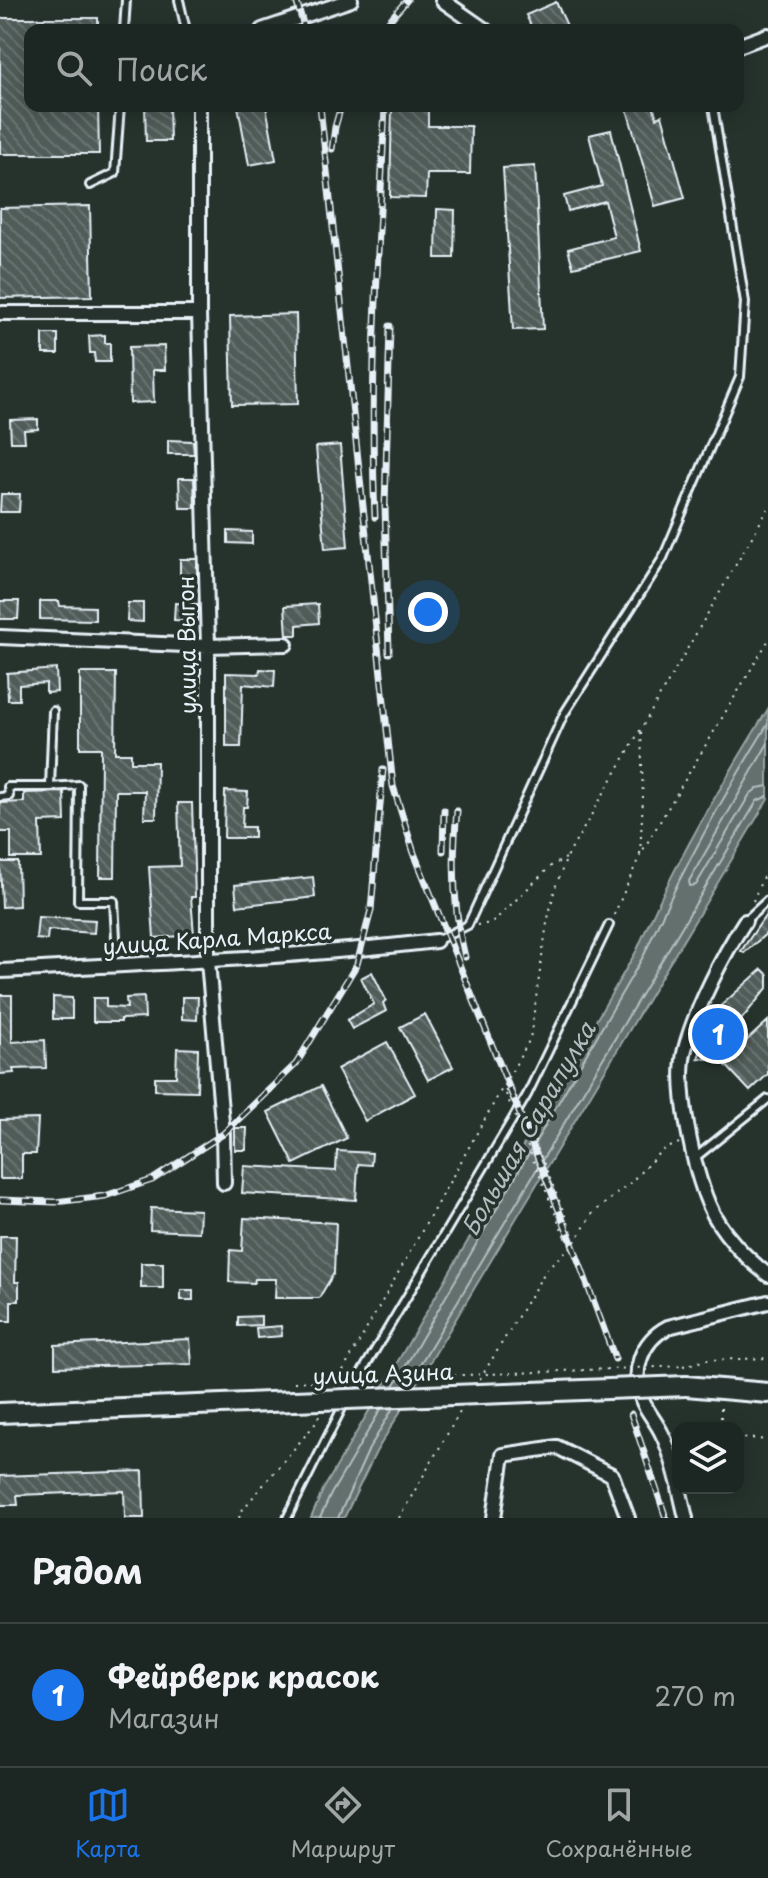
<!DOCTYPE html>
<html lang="ru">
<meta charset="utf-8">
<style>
body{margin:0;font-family:"Playpen Sans",sans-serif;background:#29322f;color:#f1f3f6}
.controls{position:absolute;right:24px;bottom:24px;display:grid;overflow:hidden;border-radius:16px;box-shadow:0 4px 20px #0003}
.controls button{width:72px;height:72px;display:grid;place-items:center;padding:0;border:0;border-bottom:2px solid #3a4340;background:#1c2622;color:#f1f3f6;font:40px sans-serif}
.you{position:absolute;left:428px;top:612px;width:28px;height:28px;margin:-20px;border:6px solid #fff;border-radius:50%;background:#1a73e8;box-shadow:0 0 0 12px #1a73e833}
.badge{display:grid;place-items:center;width:52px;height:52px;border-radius:50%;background:#1a73e8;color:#fff;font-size:26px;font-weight:700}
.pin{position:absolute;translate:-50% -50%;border:4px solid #fff;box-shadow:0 2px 8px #0006}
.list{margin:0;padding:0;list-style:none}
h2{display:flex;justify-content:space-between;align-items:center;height:104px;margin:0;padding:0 32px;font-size:34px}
h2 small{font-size:26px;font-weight:400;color:#a0a5a5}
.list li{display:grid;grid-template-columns:52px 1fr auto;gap:24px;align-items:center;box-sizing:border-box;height:144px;padding:0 32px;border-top:2px solid #3a4340}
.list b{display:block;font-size:30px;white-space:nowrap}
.list p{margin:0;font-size:26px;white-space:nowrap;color:#a0a5a5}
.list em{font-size:26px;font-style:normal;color:#a0a5a5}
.icon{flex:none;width:44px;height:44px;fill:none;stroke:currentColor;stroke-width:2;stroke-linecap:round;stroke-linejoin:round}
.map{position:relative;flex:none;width:768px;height:1518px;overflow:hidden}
.search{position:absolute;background:#1c2622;box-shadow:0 4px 20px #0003;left:24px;right:24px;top:24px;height:88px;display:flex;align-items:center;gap:20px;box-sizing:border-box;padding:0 28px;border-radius:16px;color:#a0a5a5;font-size:30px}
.sheet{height:248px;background:#1c2622}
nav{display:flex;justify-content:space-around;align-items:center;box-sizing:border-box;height:112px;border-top:2px solid #3a4340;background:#1c2622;font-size:22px;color:#a0a5a5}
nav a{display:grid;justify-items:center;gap:4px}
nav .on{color:#1a73e8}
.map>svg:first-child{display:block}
</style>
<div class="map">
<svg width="768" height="1518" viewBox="0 0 768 1518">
<defs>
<pattern id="building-back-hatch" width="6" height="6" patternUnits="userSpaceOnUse" patternTransform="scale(2)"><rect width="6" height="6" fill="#505c59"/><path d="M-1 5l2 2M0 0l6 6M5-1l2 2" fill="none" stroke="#697472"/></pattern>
</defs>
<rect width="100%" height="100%" fill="#26332d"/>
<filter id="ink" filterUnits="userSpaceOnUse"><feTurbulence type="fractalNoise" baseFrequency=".0125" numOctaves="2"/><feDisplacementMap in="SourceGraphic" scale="16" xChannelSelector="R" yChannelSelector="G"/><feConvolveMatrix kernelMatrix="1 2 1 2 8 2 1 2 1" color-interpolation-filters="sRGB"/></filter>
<g filter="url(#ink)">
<!-- water -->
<path fill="#636f6d" stroke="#98a3a5" stroke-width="2" d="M768,709V799L376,1452L344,1518H311L323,1490L637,950C673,866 720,787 768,709Z"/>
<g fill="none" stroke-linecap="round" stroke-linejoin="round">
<!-- shore -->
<path stroke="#b3bdc0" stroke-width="2" d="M768,743L689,881L690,886L696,885L750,794L758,788L768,786
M394,1386L644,955C679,875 722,798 768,724
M407,1386L757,801L768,796
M320,1518L331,1494L381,1409
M338,1518L369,1449L393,1408"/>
</g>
<!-- building -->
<path fill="url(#building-back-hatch)" stroke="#e8f1f8" stroke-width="2" d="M556,2L569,30H533L526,15Z
M0,18H98V30H30V106H98L99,154H0Z
M145,106H169L170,141H146Z
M238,106H266L276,160L249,165Z
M392,106H428V126H471L470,174H427L426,198L390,197Z
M626,106H653L657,118L662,115L685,198L655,206Z
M611,130L641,251L573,267L568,249L614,237L605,201L568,211L564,196L602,186L589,135Z
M535,166L543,329L513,330L503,168Z
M90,206L92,296L0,298V208Z
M437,209L455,210L454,258H436Z
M296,314L298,404L232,405L230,316Z
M43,334H58V354H43Z
M105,335V343H110V362H95L94,353H90L89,336Z
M164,346L165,370H153L154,402L130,403L129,347Z
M38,419V429L24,430L25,442H11L10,420Z
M168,440L193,441L194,454H168Z
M340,445L348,547L325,549L316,447Z
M179,478H194L195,508H180Z
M1,494H20L19,512H0Z
M228,531L252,532V544L228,543Z
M180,559H197V578H180Z
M0,601H19L18,619H0Z
M40,601H59L60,606L95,607V620L40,619Z
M128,603H143V622L127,621Z
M175,603L197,604V621L174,620Z
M318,604L319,623L297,625V635H287L285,606Z
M56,669L57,692L46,693V683L19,685V700H8L7,673Z
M260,669L275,670L274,687L243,684L241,747H226V673L259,674Z
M80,673H116L115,753H131V762H157L156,818H144L145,791H116L115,877H100L101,748H80Z
M225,791L248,792L247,807H243L242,827H254V838H224Z
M64,792L65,821L40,822L41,858H11V832H0V803L24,802V793Z
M178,803H192L195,897H191L194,935L154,938L149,867L180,866Z
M0,862H18L19,906L2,907Z
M313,877L315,897L237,906L235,885Z
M768,912V932L744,953L741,951Z
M38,917L95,920L94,933L48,930L47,940L36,939Z
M762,969L768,975V987L709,1059L698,1058L716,1010Z
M372,972L386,1000L383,1003L386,1011L352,1029L347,1020L374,1004L361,978Z
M0,995H12V1042L45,1040L46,1068L13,1069L14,1073L0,1074Z
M53,997L72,998V1019H53Z
M144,997L145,1018L121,1019V1022H93V998H106V1007L127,1008L126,998Z
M182,997H198L197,1020L182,1019Z
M425,1014L453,1067L428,1080L400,1027Z
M768,1021V1074L750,1091L723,1062Z
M387,1042L415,1094L365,1121L337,1069Z
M177,1048L198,1049L197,1091L155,1090V1077H176Z
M321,1086L347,1138L294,1164L268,1112Z
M38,1119L36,1154H22V1179H0V1120Z
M235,1128H247L246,1150H235Z
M337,1151L372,1153L371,1165L358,1164L356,1200L242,1193L244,1166L336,1171Z
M151,1208L200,1210L199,1232L150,1230Z
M244,1218L336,1223L334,1273L319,1298H275L276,1279H255L254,1283L229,1282L230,1250L242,1251Z
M0,1236H16L15,1282H19V1301H11V1321H0Z
M141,1263H163V1288H141Z
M181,1290H193V1300H181Z
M261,1316V1325L238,1326V1317Z
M281,1326L282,1336L257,1338L256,1328Z
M190,1339L192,1364L55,1367V1345Z
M143,1471L144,1518H125L124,1491L17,1495L18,1505H0V1476Z"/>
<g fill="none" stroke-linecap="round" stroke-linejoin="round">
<!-- lane casing -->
<g stroke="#e8f1f8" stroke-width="12">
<path id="lane" d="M179,0L186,30
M124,30L126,0
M90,185L115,173L120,106
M53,711L50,787L79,785L78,901H114L116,938
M0,797L9,796L8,787H50
M745,921L768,900
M436,941L468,925L564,714L663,558L740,377L745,302L713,106
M696,1157L768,1099
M349,1394L527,1095L609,925
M287,1518L344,1404"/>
</g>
<!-- street casing -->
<g stroke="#e8f1f8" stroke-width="18">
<path id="street" d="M442,0L485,30
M262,30L351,0
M738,46L768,35
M199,106V313L208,646V961L223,1134L224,1183
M0,313H199
M0,637L208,646L286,644
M745,921C723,955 695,1010 685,1049C675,1086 694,1170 709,1205C720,1232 746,1258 768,1275
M0,971C145,964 291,958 436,941
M678,1482C674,1466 670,1450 662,1434C657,1423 648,1413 643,1402C630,1372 641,1341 668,1327L768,1302
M679,1488L686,1518
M494,1518L503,1455L557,1447L612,1475L628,1518"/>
</g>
<!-- secondary casing -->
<g stroke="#e8f1f8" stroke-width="24">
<path id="secondary" d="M686,1386L768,1393
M0,1413L294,1401"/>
</g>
<!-- path -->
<path stroke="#e8f1f8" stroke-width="2" stroke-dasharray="2 6" stroke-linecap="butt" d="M287,0L290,7
M640,854L643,799L641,729
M753,901L768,865
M614,915L640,855L768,641
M477,925L492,923L551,866L566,858
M505,1081L513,1089
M505,1082L506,1094
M572,1232L573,1244
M565,1237L572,1244
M683,1366L706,1360L768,1358
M480,1379L548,1267L573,1245L593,1213L630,1183L661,1151L679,1143
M335,1385L530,1039L547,923L555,888L567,857L768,509
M721,1408V1428
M738,1444L746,1438L768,1440
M239,1518L243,1509L315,1424L319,1416
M399,1518L460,1412"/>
<!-- lane -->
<use href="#lane" stroke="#26332d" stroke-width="6"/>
<!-- street -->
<use href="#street" stroke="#26332d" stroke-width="12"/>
<!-- secondary -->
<use href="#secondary" stroke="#26332d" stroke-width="18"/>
<!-- rail casing -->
<g stroke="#e8f1f8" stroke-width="7">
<path id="rail" d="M296,0L305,30
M381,30L407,0
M320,106L393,786L414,853L569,1235L615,1359
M332,149L335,127L341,106
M375,517C369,380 379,243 385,106
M389,653L385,506L390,326
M457,811C452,860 453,910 465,957
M443,851L444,810
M0,1200L55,1202L105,1196L152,1180L223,1134L296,1064L357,964L371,910L383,770
M631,1414L666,1518"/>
</g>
<!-- rail -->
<use href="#rail" stroke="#26332d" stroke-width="4" stroke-dasharray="12" stroke-linecap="butt"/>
<!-- secondary-bridge casing -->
<g stroke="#e8f1f8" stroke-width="24" stroke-linecap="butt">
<path id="secondary-bridge" d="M294,1401L686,1386"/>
</g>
<!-- path-bridge -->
<path stroke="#e8f1f8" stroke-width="2" stroke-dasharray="2 6" stroke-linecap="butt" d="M513,1089L572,1232
M506,1094L565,1237
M294,1382L683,1366"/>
<!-- secondary-bridge -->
<use href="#secondary-bridge" stroke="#26332d" stroke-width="18"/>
</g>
</g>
<g text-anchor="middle" stroke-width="7" stroke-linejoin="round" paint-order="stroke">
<!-- street labels -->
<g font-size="22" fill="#e8f1f8" stroke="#26332d">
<text transform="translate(187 645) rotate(-91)" y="8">улица Выгон</text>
<text transform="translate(217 939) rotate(-4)" y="8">улица Карла Маркса</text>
<text transform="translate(383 1374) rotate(-2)" y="8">улица Азина</text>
</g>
<!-- water labels -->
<g font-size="24" font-style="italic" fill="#b3bdc0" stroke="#26332d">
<text transform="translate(529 1129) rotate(-60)" y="8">Большая Сарапулка</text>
</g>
</g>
</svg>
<div class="controls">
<button><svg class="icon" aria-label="layers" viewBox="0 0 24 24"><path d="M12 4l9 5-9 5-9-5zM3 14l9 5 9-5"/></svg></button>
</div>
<div class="you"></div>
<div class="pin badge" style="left:718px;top:1034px">1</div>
<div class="search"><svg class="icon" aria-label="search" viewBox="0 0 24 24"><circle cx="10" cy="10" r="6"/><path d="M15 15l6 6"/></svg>Поиск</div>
</div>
<section class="sheet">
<h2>Рядом<small></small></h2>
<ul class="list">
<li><span class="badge">1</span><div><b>Фейрверк красок</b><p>Магазин</p></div><em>270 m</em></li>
</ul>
</section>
<nav>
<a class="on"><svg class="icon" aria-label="map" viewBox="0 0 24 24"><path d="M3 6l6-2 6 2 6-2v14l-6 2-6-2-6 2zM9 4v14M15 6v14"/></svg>Карта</a>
<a><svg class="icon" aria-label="directions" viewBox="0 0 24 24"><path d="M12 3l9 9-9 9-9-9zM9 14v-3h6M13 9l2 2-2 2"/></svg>Маршрут</a>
<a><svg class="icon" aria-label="saved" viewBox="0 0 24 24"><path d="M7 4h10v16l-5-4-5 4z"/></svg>Сохранённые</a>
</nav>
